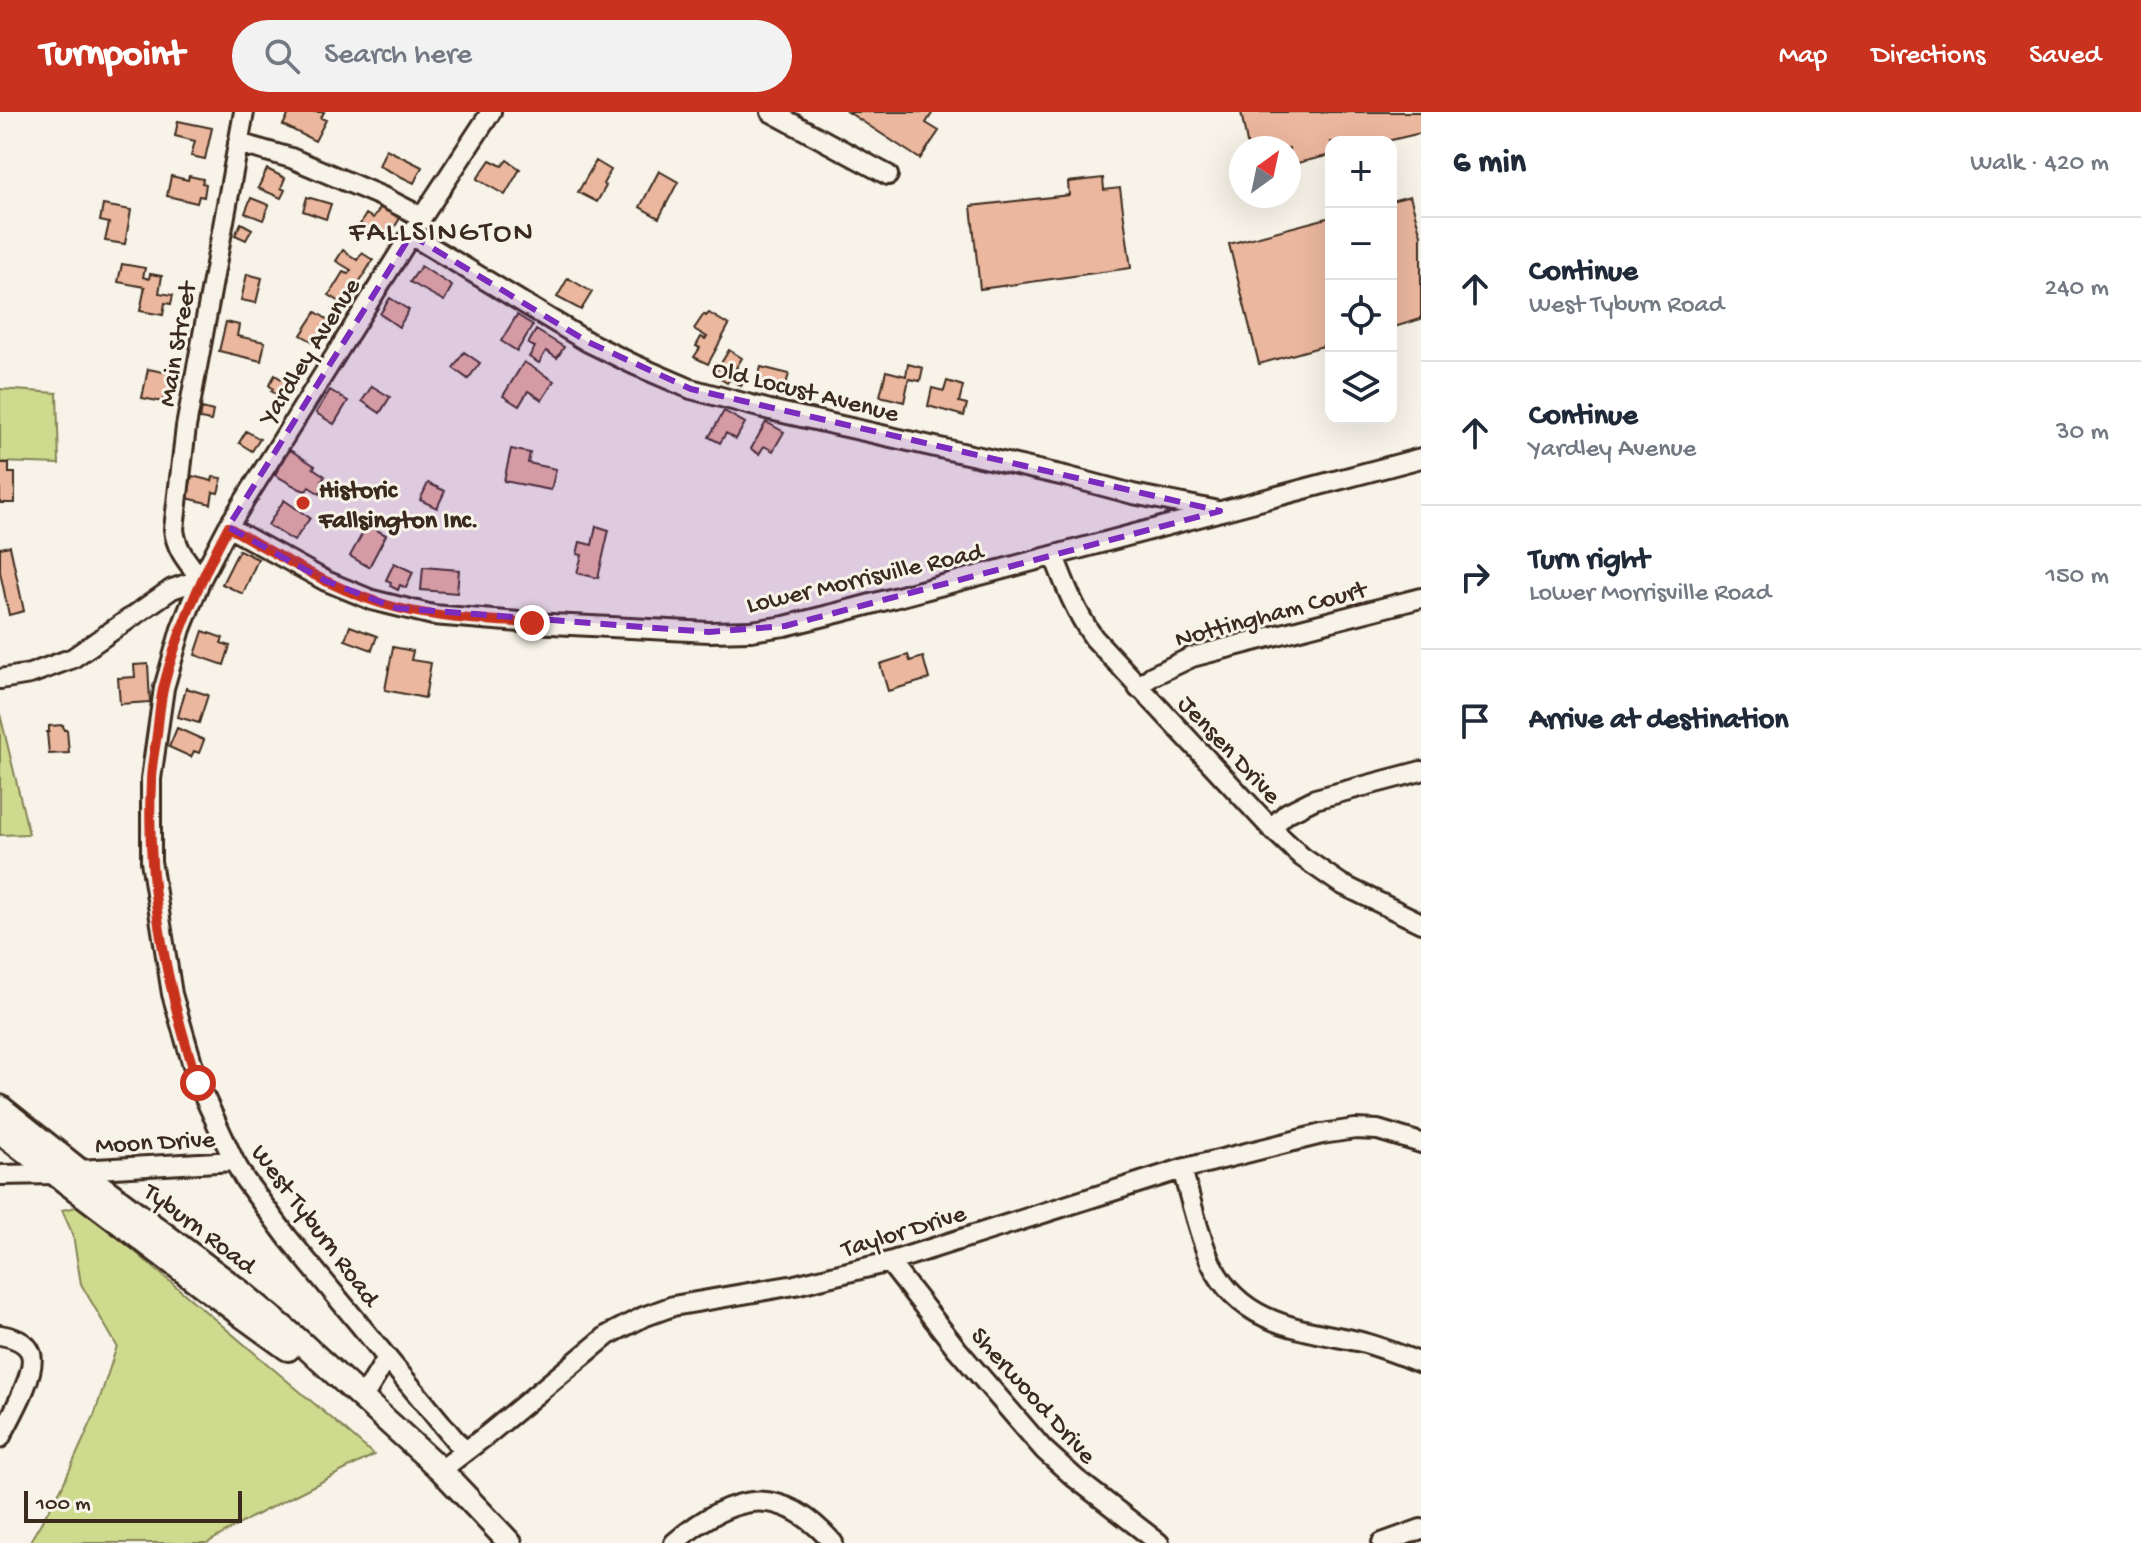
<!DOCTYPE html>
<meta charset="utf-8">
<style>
body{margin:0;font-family:"Gochi Hand",sans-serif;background:#f2f2f3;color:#1f2937}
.controls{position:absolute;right:24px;top:24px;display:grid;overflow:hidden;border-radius:16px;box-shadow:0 8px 32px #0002}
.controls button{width:72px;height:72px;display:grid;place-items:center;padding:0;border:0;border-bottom:2px solid #e0e1e3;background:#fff;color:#1f2937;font:40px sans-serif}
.compass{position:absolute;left:1229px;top:24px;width:72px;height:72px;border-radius:50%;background:#fff;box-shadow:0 8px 32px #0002;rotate:33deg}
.scale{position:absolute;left:24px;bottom:20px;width:218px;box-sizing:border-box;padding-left:8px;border:4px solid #3b2a1e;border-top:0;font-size:22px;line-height:28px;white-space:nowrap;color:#3b2a1e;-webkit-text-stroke:6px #f7f3e8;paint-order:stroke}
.stop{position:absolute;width:24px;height:24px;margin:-18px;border:6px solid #c8321e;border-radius:50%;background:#fff}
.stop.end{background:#c8321e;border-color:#fff;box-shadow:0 2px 8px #0008}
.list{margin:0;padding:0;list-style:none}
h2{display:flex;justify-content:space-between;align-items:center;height:104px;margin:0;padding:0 32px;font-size:34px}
h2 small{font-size:26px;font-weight:400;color:#747a83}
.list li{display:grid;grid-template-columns:52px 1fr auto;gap:24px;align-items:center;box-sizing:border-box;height:144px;padding:0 32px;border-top:2px solid #e0e1e3}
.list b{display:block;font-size:30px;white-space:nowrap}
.list p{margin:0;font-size:26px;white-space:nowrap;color:#747a83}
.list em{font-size:26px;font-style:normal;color:#747a83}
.icon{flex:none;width:44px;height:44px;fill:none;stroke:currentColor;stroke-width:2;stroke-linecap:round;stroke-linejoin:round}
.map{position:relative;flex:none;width:1421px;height:1431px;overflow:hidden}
header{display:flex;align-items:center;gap:48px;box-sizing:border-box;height:112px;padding:0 40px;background:#c8321e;color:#fff}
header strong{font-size:38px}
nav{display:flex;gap:44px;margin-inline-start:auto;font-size:28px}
.search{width:560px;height:72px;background:#f2f2f3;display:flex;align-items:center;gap:20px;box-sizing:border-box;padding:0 28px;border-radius:44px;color:#747a83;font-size:30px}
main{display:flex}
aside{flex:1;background:#fff}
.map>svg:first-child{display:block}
</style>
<header>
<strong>Turnpoint</strong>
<div class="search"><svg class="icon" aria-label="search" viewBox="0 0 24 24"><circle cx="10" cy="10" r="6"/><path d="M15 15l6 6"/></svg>Search here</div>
<nav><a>Map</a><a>Directions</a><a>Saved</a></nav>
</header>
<main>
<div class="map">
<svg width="1421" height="1431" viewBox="0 0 1421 1431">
<rect width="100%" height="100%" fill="#f7f3e8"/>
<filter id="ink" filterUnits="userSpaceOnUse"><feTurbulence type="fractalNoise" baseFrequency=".0125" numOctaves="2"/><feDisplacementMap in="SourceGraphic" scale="16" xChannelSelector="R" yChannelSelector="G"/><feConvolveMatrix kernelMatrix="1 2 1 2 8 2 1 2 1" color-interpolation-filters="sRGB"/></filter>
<g filter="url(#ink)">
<!-- green -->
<path fill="#cedb8e" stroke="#848256" stroke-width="2" d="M0,277L57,281L59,352L0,350Z
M0,602L29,722L0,723Z
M81,1094L343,1316L374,1343L254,1404L207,1431H29L61,1377L94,1304L117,1234L81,1172L73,1123L62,1098Z"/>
<!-- building -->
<path fill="#ebb79e" stroke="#3b2a1e" stroke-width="2" d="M290,0H324L321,6L326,8L315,29L283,13Z
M848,0H933L926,11L939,19L920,47Z
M1241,0H1421V21L1383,30H1331V43L1289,53V36H1248Z
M178,9L212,16L205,47L191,44L195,29L175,24Z
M386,37L422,55L414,71L379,54Z
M490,48L502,54L507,48L520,57L505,83L477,67Z
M596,49L611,58L603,72L606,74L597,90L578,80Z
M267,57L285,66L281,76L285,78L281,86L258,76Z
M659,59L678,70L659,106L640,95Z
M171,64L188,68L189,64L203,67L202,71L206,72L204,85L199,84L197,91L167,84Z
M1103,66L1104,78L1120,76L1131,156L980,177L971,94L1069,83L1068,70Z
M1410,84L1421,123V207L1391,216V89Z
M307,85L331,92L326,107L303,99Z
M251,86L269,93L263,108L245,101Z
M103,93L131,98L125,132L105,129L109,111L100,109Z
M381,95L400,106L388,126L360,112L366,102L373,106Z
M1331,105V263L1323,234L1259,252L1229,132Z
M241,111L252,117L246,128L235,123Z
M343,138L357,148L362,141L373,148L345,193L329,183L343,160L348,162L351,158L336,149Z
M122,152L145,156L143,165L149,167L150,162L162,164L159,181L173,183L171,192L165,191L163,203L140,199L145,175L118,170Z
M421,154L452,174L444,189L410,170Z
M247,162L262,166L256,191L241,188Z
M568,166L592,180L581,198L557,185Z
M390,186L409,198L399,215L380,202Z
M316,200L333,211L319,233L301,223Z
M709,201L729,213L708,252L694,245L700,236L696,234L701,225L705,227L707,225L694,217L704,202L706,204Z
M517,203L533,213L517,239L501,229Z
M226,210L239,213L237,224L265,230L261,249L219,239Z
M536,218L564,235L557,246L546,239L539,251L529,245L535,235L528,232Z
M729,238L742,246L736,256L748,263L741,274L730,267L727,271L714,263Z
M464,240L480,251L468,267L453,256Z
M524,250L554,269L542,288L528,279L519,294L503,284Z
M908,252L923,256L920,269L909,267L904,290L880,284L886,259L906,264Z
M761,255L789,262L784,279L756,272Z
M148,257L169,261L167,271L171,272L169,283L164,282L163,290L142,286Z
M275,263L283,268L285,264L296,270L292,277L294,279L285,287L271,279L273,277L269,273Z
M947,269L963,274L959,290L967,292L964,304L928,294L932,276L944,279Z
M372,274L390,285L380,301L362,289Z
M330,278L348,289L334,312L316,301Z
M202,296L213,299L211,309L200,307Z
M724,299L745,311L736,327L726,321L720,331L709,325Z
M766,310L784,320L773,339L764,334L759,342L751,337Z
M246,319L260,327L252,339L239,331Z
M511,337L530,341L528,351L556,357L551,378L504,369Z
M290,338L315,354L313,356L325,364L322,369L327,373L320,382L309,375L306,379L300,377L275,363L286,342L287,343Z
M0,351H9V361H15V391H0Z
M192,364L212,369L213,365L222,366L218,381L213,380L211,392L187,386Z
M428,371L445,379L437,396L420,388Z
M284,388L310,406L294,429L268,413Z
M367,413L386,423L369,455L350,444Z
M596,414L609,418L598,466L577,461L582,443L577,442L580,430L592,433Z
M10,434L24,499L9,503L0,460V436Z
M239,438L258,447L243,482L222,472Z
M394,451L413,460L406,476L400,473L398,478L390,474L391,470L386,468Z
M423,455L459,458L457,481L421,478Z
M350,514L377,524L372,538L345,528Z
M203,519L223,526L221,531L230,534L224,553L195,543Z
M393,535L413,539L411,548L431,551L425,586L385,578Z
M908,543L910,549L923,545L929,567L888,579L880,552Z
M148,552L150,590L120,592L118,566L135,565L134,553Z
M186,576L208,583L199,611L178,605Z
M63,613L64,618H67L69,641L49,642L47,620H49V614Z
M177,616L204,628L199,641L194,639L191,645L169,635Z"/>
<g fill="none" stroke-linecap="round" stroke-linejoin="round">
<!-- minor casing -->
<g stroke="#3b2a1e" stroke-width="24">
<path id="minor" d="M771,0L888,63
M238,31L291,46L383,85L422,105
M411,123L588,230L635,253L691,277L770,298L1065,364L1133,382L1214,398
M228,415L326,469L372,488L433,503L532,511L709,520L751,519L785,514L841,500L1421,346
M1054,444C1065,473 1076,501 1094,526L1271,716L1302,745L1341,772L1421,811
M201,467C188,450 176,438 174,417L186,315L244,0
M0,567L30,562L73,546L172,477L201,467
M1138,576L1152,564L1192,545L1421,486
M1271,716L1287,701L1315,687L1421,659
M1182,1057C1191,1088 1198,1122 1211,1151C1240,1212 1299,1217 1357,1229C1379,1234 1400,1243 1421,1251
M79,1058L234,1049
M0,1063L55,1062
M889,1150L957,1237L1044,1338L1075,1366L1159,1431
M0,1223C12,1225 27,1229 31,1242C37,1261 9,1308 0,1326
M362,1287L387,1246
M465,1340L288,1126L245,1068L234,1049L198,971L172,882L151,749V667L164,576L181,517L201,467L228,415L422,105L491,0
M441,1358L487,1323L608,1223L643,1205L673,1194L795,1173L889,1150L1182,1057L1322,1022L1355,1017L1378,1018L1421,1031
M674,1431C730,1383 779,1369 833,1431
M1382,1431L1421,1417"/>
</g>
<!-- major casing -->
<g stroke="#3b2a1e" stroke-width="28">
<path id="major" d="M0,995L79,1058L242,1181L296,1226L441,1358L510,1431
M0,1020L241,1203L288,1237"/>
</g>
<!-- minor -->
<use href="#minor" stroke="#f7f3e8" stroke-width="18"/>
<!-- major -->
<use href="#major" stroke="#f7f3e8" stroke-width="22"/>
</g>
</g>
<g fill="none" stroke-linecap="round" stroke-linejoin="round" filter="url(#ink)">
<!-- route -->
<path stroke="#c8321e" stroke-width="10" d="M198,971C166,875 146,772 151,670C151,654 155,638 157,622C159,606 160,589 164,573C178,517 201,466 228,415C282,445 337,481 398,496C442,507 487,508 532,511"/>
</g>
<!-- marked area -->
<path fill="#7b2cbf" fill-opacity="0.2" stroke="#7b2cbf" stroke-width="6" stroke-dasharray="16 10" stroke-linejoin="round" d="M411,123L588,230L691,277L1220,399L785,514L709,520L396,496L326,469L228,415Z"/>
<!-- markers -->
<circle fill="#c8321e" stroke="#f7f3e8" stroke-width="3" cx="303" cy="391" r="8"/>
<g text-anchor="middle" stroke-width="6" stroke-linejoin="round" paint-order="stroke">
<!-- street labels -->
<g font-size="26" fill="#3b2a1e" stroke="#f7f3e8">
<text transform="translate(175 232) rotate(-80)" y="9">Main Street</text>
<text transform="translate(308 238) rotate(-58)" y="9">Yardley Avenue</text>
<text transform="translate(806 277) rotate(14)" y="9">Old Locust Avenue</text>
<text transform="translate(864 464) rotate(-13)" y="9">Lower Morrisville Road</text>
<text transform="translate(1270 500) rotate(-15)" y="9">Nottingham Court</text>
<text transform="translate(1231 636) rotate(47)" y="9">Jensen Drive</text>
<text transform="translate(155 1028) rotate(-3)" y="9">Moon Drive</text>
<text transform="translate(317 1112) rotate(53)" y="9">West Tyburn Road</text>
<text transform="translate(201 1115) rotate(37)" y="9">Tyburn Road</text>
<text transform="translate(903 1117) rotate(-17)" y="9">Taylor Drive</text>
<text transform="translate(1035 1282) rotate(48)" y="9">Sherwood Drive</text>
</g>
<!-- poi labels -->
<g font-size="26" font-weight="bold" fill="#3b2a1e" stroke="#f7f3e8" text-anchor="start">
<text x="319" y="385">Historic<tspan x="319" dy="30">Fallsington Inc.</tspan></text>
</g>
<!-- quarter labels -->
<g font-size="30" letter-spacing="2" fill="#3b2a1e" stroke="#f7f3e8">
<text x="442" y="128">FALLSINGTON</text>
</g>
</g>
</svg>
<div class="controls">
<button>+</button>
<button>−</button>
<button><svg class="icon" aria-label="locate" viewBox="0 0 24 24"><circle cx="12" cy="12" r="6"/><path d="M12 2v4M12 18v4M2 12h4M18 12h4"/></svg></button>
<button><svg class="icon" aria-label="layers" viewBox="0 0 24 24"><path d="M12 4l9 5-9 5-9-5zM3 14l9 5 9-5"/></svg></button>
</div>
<svg class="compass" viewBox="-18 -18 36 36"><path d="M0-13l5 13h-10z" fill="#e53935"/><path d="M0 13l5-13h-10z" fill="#747a83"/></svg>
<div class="scale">100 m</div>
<div class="stop" style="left:198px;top:971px"></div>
<div class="stop end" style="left:532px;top:511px"></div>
</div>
<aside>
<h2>6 min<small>Walk · 420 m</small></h2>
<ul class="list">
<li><svg class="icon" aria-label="ahead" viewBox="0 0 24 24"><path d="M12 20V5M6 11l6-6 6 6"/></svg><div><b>Continue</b><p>West Tyburn Road</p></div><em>240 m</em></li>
<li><svg class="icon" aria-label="ahead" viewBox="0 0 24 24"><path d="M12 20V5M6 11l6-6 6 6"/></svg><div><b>Continue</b><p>Yardley Avenue</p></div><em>30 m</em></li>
<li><svg class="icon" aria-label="right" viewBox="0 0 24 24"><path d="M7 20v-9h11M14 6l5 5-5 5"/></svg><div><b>Turn right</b><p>Lower Morrisville Road</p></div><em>150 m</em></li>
<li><svg class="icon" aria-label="arrive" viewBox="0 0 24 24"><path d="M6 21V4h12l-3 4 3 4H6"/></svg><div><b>Arrive at destination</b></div></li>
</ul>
</aside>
</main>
